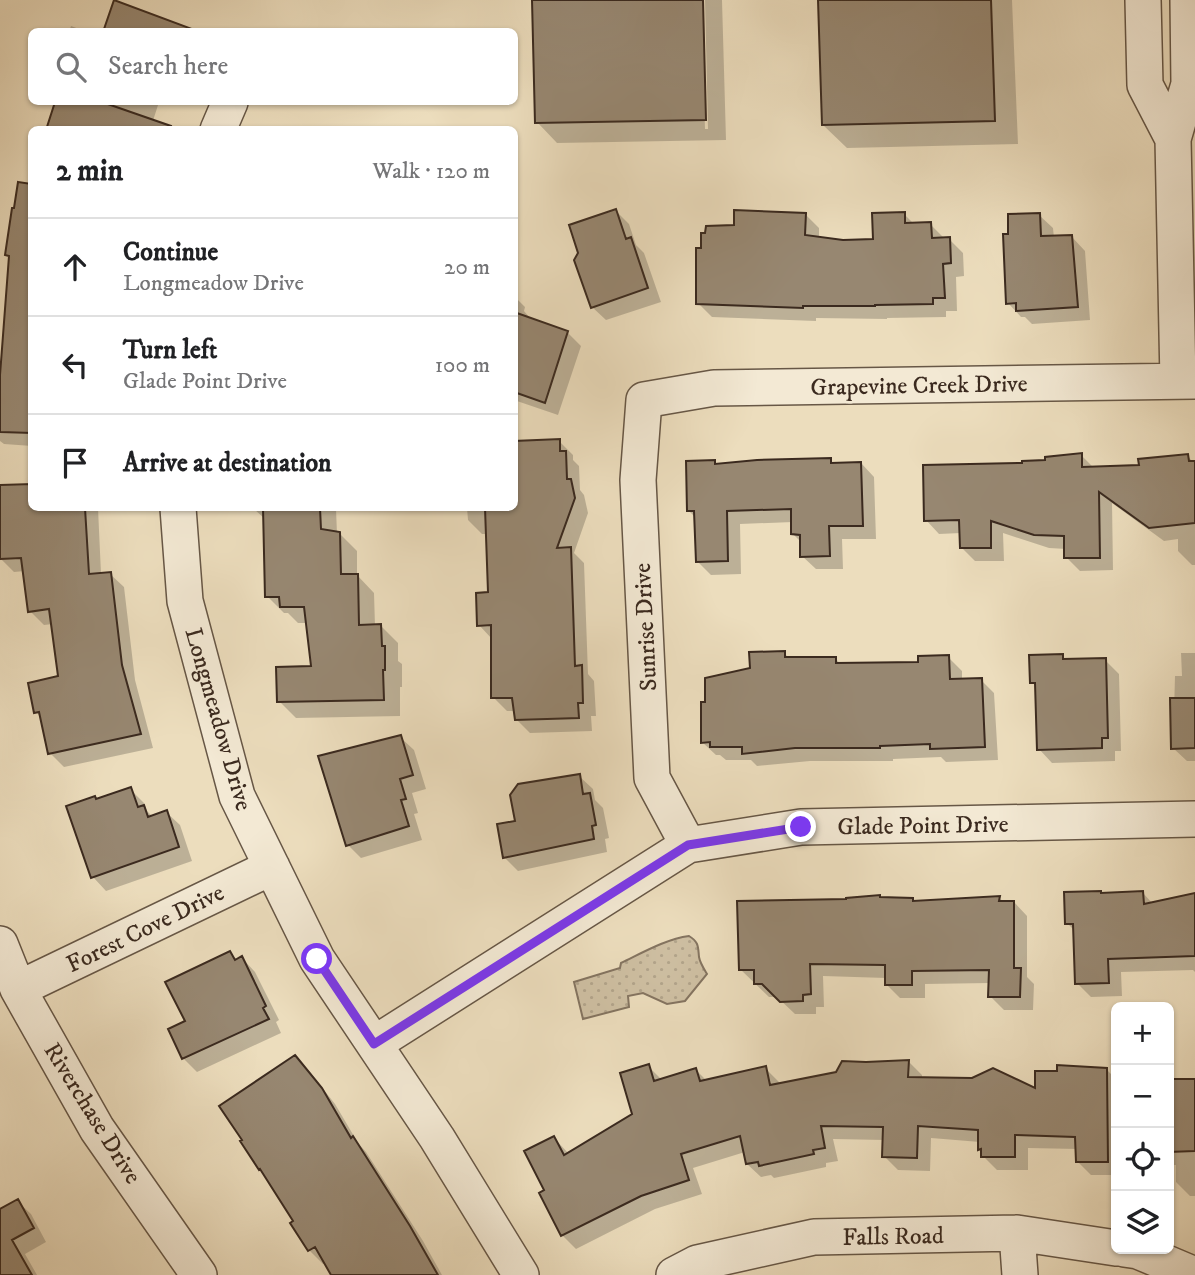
<!DOCTYPE html>
<meta charset="utf-8">
<style>
body{margin:0;font-family:"IM FELL DW Pica",serif;background:#f2f2f2;color:#202124}
.controls{position:absolute;right:21px;bottom:21px;display:grid;overflow:hidden;border-radius:10px;box-shadow:0 2px 5px #0004}
.controls button{width:63px;height:63px;display:grid;place-items:center;padding:0;border:0;border-bottom:2px solid #e0e0e0;background:#fff;color:#202124;font:35px sans-serif}
.stop{position:absolute;width:21px;height:21px;margin:-16px;border:5px solid #7c3aed;border-radius:50%;background:#fff}
.stop.end{background:#7c3aed;border-color:#fff;box-shadow:0 2px 7px #0008}
.list{margin:0;padding:0;list-style:none}
h2{display:flex;justify-content:space-between;align-items:center;height:91px;margin:0;padding:0 28px;font-size:30px}
h2 small{font-size:23px;font-weight:400;color:#757577}
.list li{display:grid;grid-template-columns:46px 1fr auto;gap:21px;align-items:center;box-sizing:border-box;height:98px;padding:0 28px;border-top:2px solid #e0e0e0}
.list b{display:block;font-size:26px;white-space:nowrap}
.list p{margin:0;font-size:23px;white-space:nowrap;color:#757577}
.list em{font-size:23px;font-style:normal;color:#757577}
.icon{flex:none;width:38px;height:38px;fill:none;stroke:currentColor;stroke-width:2;stroke-linecap:round;stroke-linejoin:round}
.map{position:relative;flex:none;width:1195px;height:1275px;overflow:hidden}
.search{position:absolute;background:#fff;box-shadow:0 2px 5px #0004;left:28px;top:28px;width:490px;height:77px;display:flex;align-items:center;gap:18px;box-sizing:border-box;padding:0 24px;border-radius:10px;color:#757577;font-size:26px}
.panel{position:absolute;background:#fff;box-shadow:0 2px 5px #0004;left:28px;top:126px;width:490px;height:385px;border-radius:10px}
.map>svg:first-child{display:block}
</style>
<div class="map">
<svg width="1195" height="1275" viewBox="0 0 1195 1275">
<defs>
<pattern id="park-dots" width="8" height="8" patternUnits="userSpaceOnUse" patternTransform="scale(1.75)"><rect width="8" height="8" fill="#cebfa2"/><path d="M2 2h.1M6 6h.1" fill="none" stroke="#b2a48b" stroke-width="1.8" stroke-linecap="round"/></pattern>
</defs>
<rect width="100%" height="100%" fill="#ecddbd"/>
<filter id="stains"><feTurbulence type="fractalNoise" baseFrequency=".00286" numOctaves="4"/><feColorMatrix values="0 0 0 0 .2 0 0 0 0 .09 0 0 0 0 .02 0 0 0 .5 -.17"/></filter>
<radialGradient id="worn" r=".72"><stop offset=".6" stop-color="#630" stop-opacity="0"/><stop offset="1" stop-color="#630" stop-opacity=".3"/></radialGradient>
<!-- park -->
<path fill="url(#park-dots)" stroke="#847460" stroke-width="2" d="M689,936C699,942 698,947 699,957C700,963 704,969 707,974L685,1001L667,1004L643,993L628,996L629,1007L583,1019L574,982L620,968L621,963C642,953 666,939 689,936Z"/>
<!-- shadow -->
<path fill="#0003" d="M534,0H701L705,129H708L705,0H722L726,140L557,143L537,122Z
M820,0H1012L1018,144L847,148L823,125Z
M71,26L87,32H69Z
M57,102H165L164,104L159,102L150,130H48Z
M32,186V446L4,444L0,441V382L10,258L7,255Z
M616,211L629,224L636,245L644,253L661,302L606,320L592,307Z
M805,214L819,228V239L843,242L874,241L904,214L915,225L930,224L944,238L949,239L963,253L964,276L956,277L957,311H946V317L887,318V319L816,318V321L712,317L698,303L703,249L735,227Z
M1039,215L1053,228L1054,238L1072,237L1085,251L1090,320L1032,324L1025,317H1021L1008,303Z
M514,296L525,307L524,311L530,318V319L567,332L581,346L558,415L514,400Z
M559,441L573,455V460L579,466L580,490L584,495L588,513L574,553L584,563L588,674L594,681L596,716H591L592,731L530,733L516,719L515,711H507L493,697L492,639L479,625L489,594L487,534H482L468,520L467,508H514Z
M1081,455L1095,469L1140,467L1188,456L1191,460H1195V565H1192L1178,551V539L1164,541L1112,503L1113,570L1080,571L1066,557V549L1049,548L1003,533L1004,561H975L962,548L961,533L939,534L926,520L1047,462Z
M830,460L834,464L861,463L874,477L876,539H842L843,569H816L802,556V543L793,534V522L740,524L741,574L711,575L697,561L696,518L689,511L714,462L717,465Z
M0,487L32,508H98L101,574H110L124,587L135,680L153,748L64,767L50,753L42,718L36,712L60,677L53,624L44,625L30,611L25,571L14,572L0,558Z
M253,508H336L337,534H340L357,551V575L374,593L375,626H381L398,643V661L402,664V687H400V716L296,718L279,701L313,668L308,623H298L288,613H284L267,596L265,519Z
M784,653L790,659H836L841,665L920,664L948,657L962,671V680H981L994,693L998,760L946,762L941,757L893,759V761H810L757,766L751,760H726L720,755H716L702,742L751,669Z
M1181,653H1195V761H1187L1173,748L1175,676H1182Z
M1062,656L1066,661L1105,660L1119,674L1121,751H1115V761L1052,763L1039,749L1037,687L1032,682Z
M400,737L414,750L426,789L412,793L418,813L414,814L422,840L361,858L348,845Z
M579,776L593,789L595,800L603,808L609,838L605,839L607,852L518,871L504,857L517,822Z
M130,789L144,803L147,811L153,817L166,812L180,825L192,861L106,891L93,877L97,800Z
M1143,893L1153,904L1195,894V972L1193,970L1121,972L1122,996L1091,997L1077,983L1075,931L1067,923Z
M999,898L1004,902H1014L1027,916V977L1034,984L1033,1010H1004L990,996V983L925,984V998H900L886,984V978L823,976L824,1007H816V1014H795L777,997H769L740,969L882,899L912,900L915,903Z
M230,953L237,960L242,958L255,972L279,1020L276,1022L281,1033L197,1072L183,1058L187,1022Z
M295,1057L309,1071L335,1104L358,1143L366,1152L423,1241L442,1275H333L326,1262L323,1264L309,1250L295,1221Z
M908,1061L922,1075V1079L1037,1091L1107,1070L1116,1079V1175H1091L1078,1162L1077,1149L1028,1148V1170H997L983,1156V1152L980,1149V1142L931,1138L930,1171L898,1170L884,1156V1140L833,1139L838,1161L826,1163V1167L774,1178L771,1175L761,1177L747,1164L745,1152L693,1168L702,1194L655,1209L576,1249L562,1235L546,1191L554,1138L569,1154L634,1115L648,1066L662,1080L696,1070L707,1081L765,1068L779,1082V1085Z
M1195,1080V1196H1190L1176,1182V1165H1169V1081Z
M17,1201L31,1214L46,1242L25,1254L37,1275H0V1211Z"/>
<!-- building -->
<path fill="#978771" stroke="#3b2a1f" stroke-width="2" d="M114,0L192,29L191,32H103Z
M532,0H703L706,120L535,123Z
M818,0H991L995,121L822,125Z
M55,102H102L171,126L170,130H46Z
M18,182L32,184V433L0,432V375L9,256L5,255L12,208H14Z
M616,209L626,239L631,237L648,288L591,308L574,260L578,253L569,225Z
M734,210L806,213L805,235L843,240L873,239L872,213L905,212V223L931,222L932,238L950,237L951,263L943,264L945,298H933V304L875,305V306H803V308L696,304V248H701V233H705L706,226L734,225Z
M1040,213L1041,236L1072,235L1078,307L1016,311V303L1006,304L1003,234H1008V214Z
M514,312L568,331L545,403L514,392Z
M560,439V451H566L567,479H571L575,498L557,548L571,547L575,666L582,665L583,703H578L579,718L515,720L512,698H491V625L477,626L476,593L488,592L485,508H514V441Z
M1082,453V467L1139,465L1138,459L1188,454L1189,461H1195V523L1149,528L1099,492L1100,558H1064V536L1034,535L991,521V548H960L959,520L924,521L923,465L1022,463V461L1045,460V457Z
M831,458V463L861,462L863,526H829L830,556L800,557V535L791,534V509L727,511L728,561L696,562L694,511H687L686,461L715,460V464L757,460Z
M32,484V508H85L89,574L111,572L122,665L141,734L48,754L39,712L34,713L28,683L58,676L49,609L28,612L21,558L0,559V485Z
M263,508H320L321,529L340,532L341,574H358L359,625L381,624L382,646H385V670H383L384,700L277,702L276,667L311,666L304,607H280L279,597H265Z
M785,651V657H836V663L918,662V656L949,655L950,679L982,678L985,747L930,749V744L880,746V748H795L742,754V747H710V742L701,743V702H705V678L750,668L749,652Z
M1063,654V659L1106,658L1108,738H1102V748L1037,750L1035,683H1030L1029,655Z
M1170,698H1195V748L1171,749Z
M401,735L413,775L400,779L406,799L401,800L409,826L346,846L318,756Z
M580,774L583,794L590,793L596,825L592,826L594,839L503,858L497,824L515,821L510,795L518,784Z
M131,787L138,807L144,805L148,817L167,810L179,847L91,878L66,806L95,796L96,799Z
M1101,891V893L1143,891L1144,904L1195,893V956L1108,959L1109,983L1075,984L1073,924H1065L1064,892Z
M880,895V897L913,898V901L1000,896L999,901H1014V968H1021L1020,997H988L989,970L912,971V985H885V965L810,964L811,994L803,995V1001L780,1002L762,984H754V970H739L737,901L846,899V898Z
M230,951L235,960L242,956L266,1006L263,1008L269,1019L182,1059L168,1029L185,1021L165,982Z
M295,1055L322,1088L351,1138L353,1136L410,1226L438,1275H331L315,1247L308,1251L290,1223L293,1221L260,1169L259,1170L240,1141L242,1140L219,1106Z
M909,1060L908,1077L972,1078L993,1068L1035,1088V1071H1057V1065L1107,1068L1108,1162H1076L1075,1137L1015,1135V1157H981V1149L978,1150V1130L918,1126L917,1158L882,1157L883,1127L821,1126L825,1148L813,1150L814,1154L759,1166L758,1162L746,1164L740,1136L681,1154L689,1180L641,1196L561,1236L539,1193L544,1190L524,1151L554,1136L564,1155L632,1114L620,1073L649,1064L654,1081L696,1068L700,1081L766,1066L770,1085L836,1072L842,1061L866,1062Z
M1169,1079H1195V1151L1169,1152Z
M18,1199L34,1228L12,1240L32,1275H0V1209Z"/>
<g fill="none" stroke-linecap="round" stroke-linejoin="round">
<!-- minor casing -->
<g stroke="#675746" stroke-width="38">
<path id="minor" d="M1143,0L1145,85L1173,139
M218,130L230,102
M1178,381L1173,139L1189,84L1188,0
M178,508L185,601L237,796L317,959L437,1138L521,1275
M688,845L652,778L638,480L644,400L714,388L1195,381
M0,944L18,989L97,1129L199,1275
M18,989L272,867
M374,1044L688,845L801,827L1195,819
M1017,1233L1020,1275
M1124,1249L1138,1251L1195,1275
M674,1275L697,1263L814,1237L1017,1233L1116,1248"/>
</g>
<!-- minor -->
<use href="#minor" stroke="#f3e9d4" stroke-width="35"/>
</g>
<g fill="none" stroke-linecap="round" stroke-linejoin="round">
<!-- route -->
<path stroke="#7c3aed" stroke-width="9" d="M317,959L374,1044L688,845L801,827"/>
</g>
<g text-anchor="middle" stroke-width="5" stroke-linejoin="round" paint-order="stroke">
<!-- street labels -->
<g font-size="24" fill="#3b2a1f" stroke="#f3e9d4">
<text transform="translate(919 385) rotate(-1)" y="8">Grapevine Creek Drive</text>
<text transform="translate(645 627) rotate(-93)" y="8">Sunrise Drive</text>
<text transform="translate(219 719) rotate(74)" y="8">Longmeadow Drive</text>
<text transform="translate(923 825) rotate(-1)" y="8">Glade Point Drive</text>
<text transform="translate(145 928) rotate(-26)" y="8">Forest Cove Drive</text>
<text transform="translate(93 1113) rotate(58)" y="8">Riverchase Drive</text>
<text transform="translate(893 1236) rotate(-1)" y="8">Falls Road</text>
</g>
</g>
<rect width="100%" height="100%" filter="url(#stains)"/>
<rect width="100%" height="100%" fill="url(#worn)"/>
</svg>
<div class="controls">
<button>+</button>
<button>−</button>
<button><svg class="icon" aria-label="locate" viewBox="0 0 24 24"><circle cx="12" cy="12" r="6"/><path d="M12 2v4M12 18v4M2 12h4M18 12h4"/></svg></button>
<button><svg class="icon" aria-label="layers" viewBox="0 0 24 24"><path d="M12 4l9 5-9 5-9-5zM3 14l9 5 9-5"/></svg></button>
</div>
<div class="stop" style="left:317px;top:959px"></div>
<div class="stop end" style="left:801px;top:827px"></div>
<div class="search"><svg class="icon" aria-label="search" viewBox="0 0 24 24"><circle cx="10" cy="10" r="6"/><path d="M15 15l6 6"/></svg>Search here</div>
<section class="panel">
<h2>2 min<small>Walk · 120 m</small></h2>
<ul class="list">
<li><svg class="icon" aria-label="ahead" viewBox="0 0 24 24"><path d="M12 20V5M6 11l6-6 6 6"/></svg><div><b>Continue</b><p>Longmeadow Drive</p></div><em>20 m</em></li>
<li><svg class="icon" aria-label="left" viewBox="0 0 24 24"><path d="M17 20v-9H6M10 6l-5 5 5 5"/></svg><div><b>Turn left</b><p>Glade Point Drive</p></div><em>100 m</em></li>
<li><svg class="icon" aria-label="arrive" viewBox="0 0 24 24"><path d="M6 21V4h12l-3 4 3 4H6"/></svg><div><b>Arrive at destination</b></div></li>
</ul>
</section>
</div>
